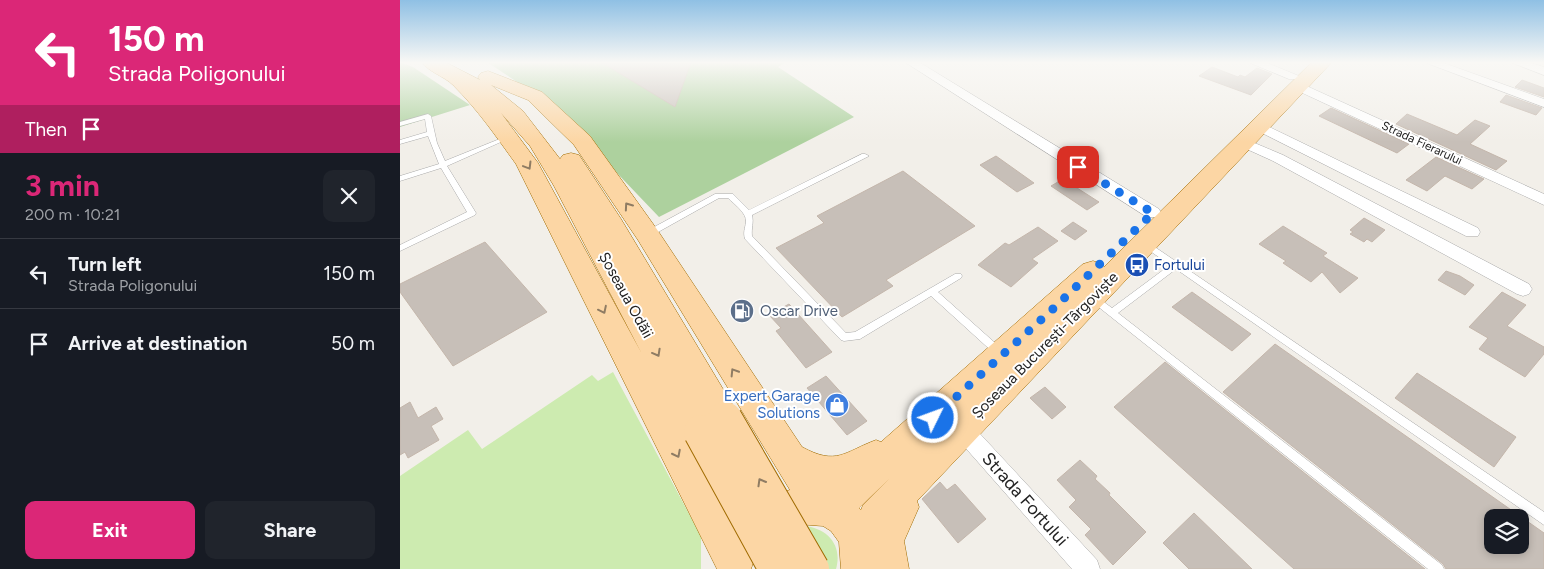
<!DOCTYPE html>
<meta charset="utf-8">
<style>
:root{--surface:#171b24;--page:#20242c;--text:#f1f3f6;--muted:#9ea1a6;--line:#363941;--accent:#db2777}
body{margin:0;font-family:Figtree,sans-serif;background:var(--page);color:var(--text);height:100vh;display:flex;flex-direction:column;font-size:19px;white-space:nowrap}
*{box-sizing:border-box;margin:0}
p{font-size:16px;color:var(--muted)}
.icon{flex:none;width:28px;height:28px;fill:none;stroke:currentColor;stroke-width:2;stroke-linecap:round;stroke-linejoin:round}
.map{position:relative;flex:1;overflow:hidden}
.panel{display:flex;flex-direction:column;background:var(--surface);width:400px}
.panel>*{flex:none}
.guide{background:#db2777;color:#fff;overflow:hidden}
.controls{position:absolute;left:1084px;top:509px;display:grid;gap:10px}
.controls a{display:grid;place-items:center;width:45px;height:45px;border-radius:10px;background:var(--surface);box-shadow:0 2px 8px #0003;font-size:25px}
.pin{position:absolute;display:grid;place-items:center;width:42px;height:42px;color:#fff;margin:-21px;border-radius:10px;box-shadow:0 2px 8px #0006}
.me{position:absolute;width:55px;margin:-28px;rotate:48deg;stroke-linejoin:round;filter:drop-shadow(0 0 4px #0008)}
.turn{display:flex;align-items:center;gap:18px;height:105px;padding:0 25px;font-size:22px}
.turn .icon{width:65px;height:65px;stroke-width:2.5}
.turn b{display:block;font-size:35px;line-height:42px}
.then{display:flex;align-items:center;height:48px;padding:0 25px;background:#0003;gap:10px;font-size:19px}
.round{display:grid;place-items:center;flex:none;width:52px;height:52px;border-radius:10px;background:var(--page)}
.overview{display:flex;align-items:center;justify-content:space-between;height:85px;padding:0 25px}
h1{font-size:30px;font-weight:700;line-height:38px;color:var(--accent)}
.primary-button{display:flex;gap:10px;margin-top:auto;padding:10px 25px}
.primary-button a{flex:1;height:58px;border-radius:10px;background:var(--accent);color:#fff;font-size:20px;font-weight:700;line-height:58px;text-align:center}
.primary-button a+a{background:var(--page);color:var(--text)}
ul{padding:0;list-style:none}
li{display:flex;align-items:center;gap:15px;height:70px;padding:0 25px;border-top:1px solid var(--line)}
li div{flex:1}
li b{display:block;font-size:19px}
li em{font-style:normal}
main{display:flex;flex:1;min-height:0}
.map>svg:first-child{display:block}
</style>
<main>
<section class="panel">
<div class="guide">
<div class="turn"><svg class="icon" aria-label="left" viewBox="0 0 24 24"><path d="M17 20v-9H6M10 6l-5 5 5 5"/></svg><div><b>150 m</b>Strada Poligonului</div></div>
<div class="then">Then<svg class="icon" aria-label="arrive" viewBox="0 0 24 24"><path d="M6 21V4h12l-3 4 3 4H6"/></svg></div>
</div>
<div class="overview"><div><h1>3 min</h1><p>200 m · 10:21</p></div><a class="round"><svg class="icon" aria-label="close" viewBox="0 0 24 24"><path d="M6 6l12 12M18 6L6 18"/></svg></a></div>
<ul>
<li><svg class="icon" aria-label="left" viewBox="0 0 24 24"><path d="M17 20v-9H6M10 6l-5 5 5 5"/></svg><div><b>Turn left</b><p>Strada Poligonului</p></div><em>150 m</em></li>
<li><svg class="icon" aria-label="arrive" viewBox="0 0 24 24"><path d="M6 21V4h12l-3 4 3 4H6"/></svg><div><b>Arrive at destination</b></div><em>50 m</em></li>
</ul>
<div class="primary-button"><a>Exit</a><a>Share</a></div>
</section>
<div class="map">
<svg width="1144" height="569" viewBox="0 0 1144 569">
<rect width="100%" height="100%" fill="#f2efe9"/>
<!-- grass -->
<path fill="#cdebb0" d="M213,372L301,536V569H0V476L68,430L82,449L192,375L198,381Z
M404,526C427,528 443,545 436,569H361Z"/>
<!-- forest -->
<path fill="#add19e" d="M0,62L13,67L70,105L0,127Z
M87,62H386L378,67L454,117L259,217L194,149L135,94Z"/>
<!-- building -->
<path fill="#c7bfb8" stroke="#c4b6ab" fill-rule="evenodd" d="M201,62H291L275,107Z
M812,67L838,77L840,75L845,77L857,68L872,74L851,95L799,76Z
M1122,80L1144,88V97L1115,87Z
M1106,95L1142,108L1136,115L1100,102Z
M931,108L1009,144L997,153L919,116Z
M1007,114L1057,135L1075,120L1090,126L1070,144L1107,161L1096,170L996,124Z
M596,156L634,183L617,192L580,165Z
M1036,157L1084,179L1072,189L1045,176L1027,191L1006,180Z
M503,171L575,226L486,280L493,286L442,317L376,248L424,223L417,216Z
M663,179L699,202L687,210L651,186Z
M964,218L985,230L972,242L967,239L964,242L950,234L953,232L950,230Z
M673,222L687,231L675,240L661,231Z
M883,226L927,253L923,256L958,278L940,293L922,272L911,282L883,263L886,261L859,244Z
M638,227L658,241L632,259L638,263L611,287L578,265L605,243L609,245Z
M85,242L147,312L53,366L0,292V284Z
M1046,271L1060,276L1074,285L1065,295L1038,280Z
M792,292L851,334L832,351L772,307Z
M1102,292L1126,305L1107,326L1144,347V354L1125,377L1079,349L1088,338L1069,327Z
M389,304L432,352L406,368L376,331L381,328L369,315Z
M875,344L1144,533V569H1046L1043,564L823,392ZM1092,518H1120V545H1092Z
M765,362L814,401L1025,569H894L714,407Z
M1017,373L1116,437L1094,467L995,398Z
M426,376L467,421L447,435L407,388Z
M645,387L666,407L652,419L630,398Z
M10,402L18,418L36,407L43,419L31,426L39,440L8,458L5,452L0,455V408Z
M680,460L697,476L695,479L710,493L709,495L746,532L713,565L685,535L691,529L669,507L676,500L657,480Z
M540,482L547,490L555,484L586,519L558,543L522,499Z
M794,513L852,569H789L763,543Z"/>
<g fill="none" stroke-linecap="round" stroke-linejoin="round">
<!-- lane casing -->
<g stroke="#a9a9a9" stroke-width="1">
<path id="lane" d="M28,114L31,116L37,143L45,161L107,136L109,135L112,137L47,166L76,213L75,215L0,251V245L67,212L41,168L0,181V176L39,164L28,136L0,144V140L27,132L25,119L0,126V122Z
M462,154H465L469,156L352,215C354,223 351,228 352,236L446,333L455,332L555,274H561L562,276L561,278L538,292L603,350L605,353L603,356L600,357L597,356L531,296L460,339L444,341L441,340L345,239C343,232 345,229 346,222C347,213 334,204 328,198H319L251,236H245L244,234L245,232L315,194H333L349,210Z
M746,241L1144,512V525L776,269L718,313L1042,565L1044,569H1028L691,301L690,299L691,297H697L712,308L770,265L743,246L742,244L743,242Z"/>
</g>
<!-- street casing -->
<g stroke="#a9a9a9" stroke-width="1">
<path id="street" d="M505,62H519L759,209L761,213L759,217H747Z
M848,62H865L899,76L897,79H889Z
M1024,62H1041L1144,99V107Z
M1110,62H1128L1144,67V75Z
M900,83L1144,194V205L896,90L894,87L896,84Z
M861,123L1078,228L1080,232L1078,236H1066L856,130L854,127Z
M845,139L883,155L1129,284L1132,289L1129,294L1123,296L1117,294L873,161L840,146L838,143L840,140Z
M562,420L569,422L697,560L700,569H672L555,436L551,429L555,422Z"/>
</g>
<!-- primary casing -->
<g stroke="#a06b00" stroke-width="1">
<path id="primary" d="M22,62H45L80,80L78,77L81,73L88,71L142,92L190,136L256,228L402,447C437,466 444,452 476,440L481,442L683,264L693,261L703,264L704,267L912,62H932L517,501L519,507L504,541L509,569H441L439,542L431,531L423,526L396,524L362,540L349,535L344,522C352,501 369,496 390,490L238,240L174,145L128,100L91,85L123,111L160,159L163,155L171,153L179,155L221,219L341,419L337,429L325,434L317,431L313,443L301,447L290,443L353,563L351,569H317L116,164C95,135 78,110 53,85C44,76 28,72 22,62ZM101,113L130,146L154,186L242,354L138,163ZM489,479L463,505L461,510L459,508Z"/>
</g>
<!-- lane -->
<use href="#lane" fill="#fff" fill-rule="evenodd"/>
<!-- street -->
<use href="#street" fill="#fff" fill-rule="evenodd"/>
<!-- primary -->
<use href="#primary" fill="#fcd6a4" fill-rule="evenodd"/>
<!-- primary-bridge casing -->
<g stroke="#a06b00" stroke-width="36" stroke-linecap="butt">
<path id="primary-bridge" d="M325,419L412,569
M301,432L376,569"/>
</g>
<!-- primary-bridge -->
<use href="#primary-bridge" stroke="#fcd6a4" stroke-width="34"/>
</g>
<!-- one-way arrows -->
<defs><path id="oneway-chevron" d="M-2-3.5L2.5 0L-2 3.5" fill="none" stroke-width="1.6" stroke-linecap="round" stroke-linejoin="round" transform="scale(1.25)"/></defs>
<g stroke="#8f7c63">
<use href="#oneway-chevron" transform="translate(128 166) rotate(59)"/>
<use href="#oneway-chevron" transform="translate(228 206) rotate(-125)"/>
<use href="#oneway-chevron" transform="translate(203 310) rotate(64)"/>
<use href="#oneway-chevron" transform="translate(257 353) rotate(61)"/>
<use href="#oneway-chevron" transform="translate(334 372) rotate(-122)"/>
<use href="#oneway-chevron" transform="translate(277 454) rotate(63)"/>
<use href="#oneway-chevron" transform="translate(361 482) rotate(-120)"/>
</g>
<!-- sky -->
<linearGradient id="sky" x2="0" y2="1"><stop stop-color="#8fc0e4"/><stop offset="0.44" stop-color="#f9f8f5"/><stop offset="1" stop-color="#f9f8f5" stop-opacity="0"/></linearGradient>
<rect width="1144" height="142" fill="url(#sky)"/>
<g fill="none" stroke-linecap="round" stroke-linejoin="round">
<!-- route -->
<path stroke="#1a73e8" stroke-width="9" stroke-dasharray="0 16.2" d="M533,418L654,308L753,213L678,167"/>
</g>
<!-- icons -->
<defs>
<g id="bus-disc" transform="scale(1.25)"><circle r="9.5" fill="#1a4fb4" stroke="#fff"/><path d="M-5-6H5V4H4V6H2V4H-2V6H-4V4H-5ZM-3.5-4V0h7V-4ZM-3.5 1.2v1.5H-2V1.2ZM2 1.2v1.5H3.5V1.2Z" fill="#fff"/></g>
<g id="fuel-disc" transform="scale(1.25)"><circle r="9.5" fill="#5c6f8a" stroke="#fff"/><path d="M-5.5-6h7V0h2V4h1.3V-2.5L3-4.5l.8-.8L6-3V5H2.5V1h-1V6h-7ZM-4.2-4.7v3.2H.2V-4.7Z" fill="#fff"/></g>
<g id="shop-disc" transform="scale(1.25)"><circle r="9.5" fill="#3f7fe0" stroke="#fff"/><path d="M-5-2.5h2.3a2.7 3.5 0 0 1 5.4 0H5L5.5 6h-11ZM-1.5-2.5h3a1.5 2.3 0 0 0-3 0Z" fill="#fff"/></g>
</defs>
<g fill-rule="evenodd">
<use href="#bus-disc" x="737" y="265"/>
<use href="#fuel-disc" x="342" y="311"/>
<use href="#shop-disc" x="437" y="405"/>
</g>
<g text-anchor="middle" stroke-width="4" stroke-linejoin="round" paint-order="stroke">
<!-- far-street labels -->
<g font-size="12" fill="#222" stroke="#fff">
<text transform="translate(1022 143) rotate(25)" y="4">Strada Fierarului</text>
</g>
<!-- transit labels -->
<g font-size="15" fill="#164399" stroke="#fff" text-anchor="start">
<text x="754" y="270">Fortului</text>
</g>
<!-- street labels -->
<g font-size="15" fill="#222" stroke="#fff">
<text transform="translate(226 295) rotate(61)" y="5">Șoseaua Odăii</text>
<text transform="translate(645 345) rotate(-45)" y="5">Șoseaua București-Târgoviște</text>
</g>
<!-- service labels -->
<g font-size="15" fill="#4e5e75" stroke="#fff" text-anchor="start">
<text x="360" y="316">Oscar Drive</text>
</g>
<!-- shop labels -->
<g font-size="15" fill="#366cbe" stroke="#fff" text-anchor="end">
<text x="420" y="401">Expert Garage<tspan x="420" dy="17">Solutions</tspan></text>
</g>
<!-- near-street labels -->
<g font-size="18" fill="#222" stroke="#fff">
<text transform="translate(625 499) rotate(48)" y="6">Strada Fortului</text>
</g>
</g>
</svg>
<div class="controls">
<a><svg class="icon" aria-label="layers" viewBox="0 0 24 24"><path d="M12 4l9 5-9 5-9-5zM3 14l9 5 9-5"/></svg></a>
</div>
<div class="pin" style="left:678px;top:167px;background:#d93025"><svg class="icon" aria-label="arrive" viewBox="0 0 24 24"><path d="M6 21V4h12l-3 4 3 4H6"/></svg></div>
<svg class="me" style="left:533px;top:418px" viewBox="-20 -20 40 40"><circle r="17" fill="#1a73e8" stroke="#fff" stroke-width="3"/><path d="M0-11L8 9 0 5-8 9z" fill="#fff"/></svg>
</div>
</main>
